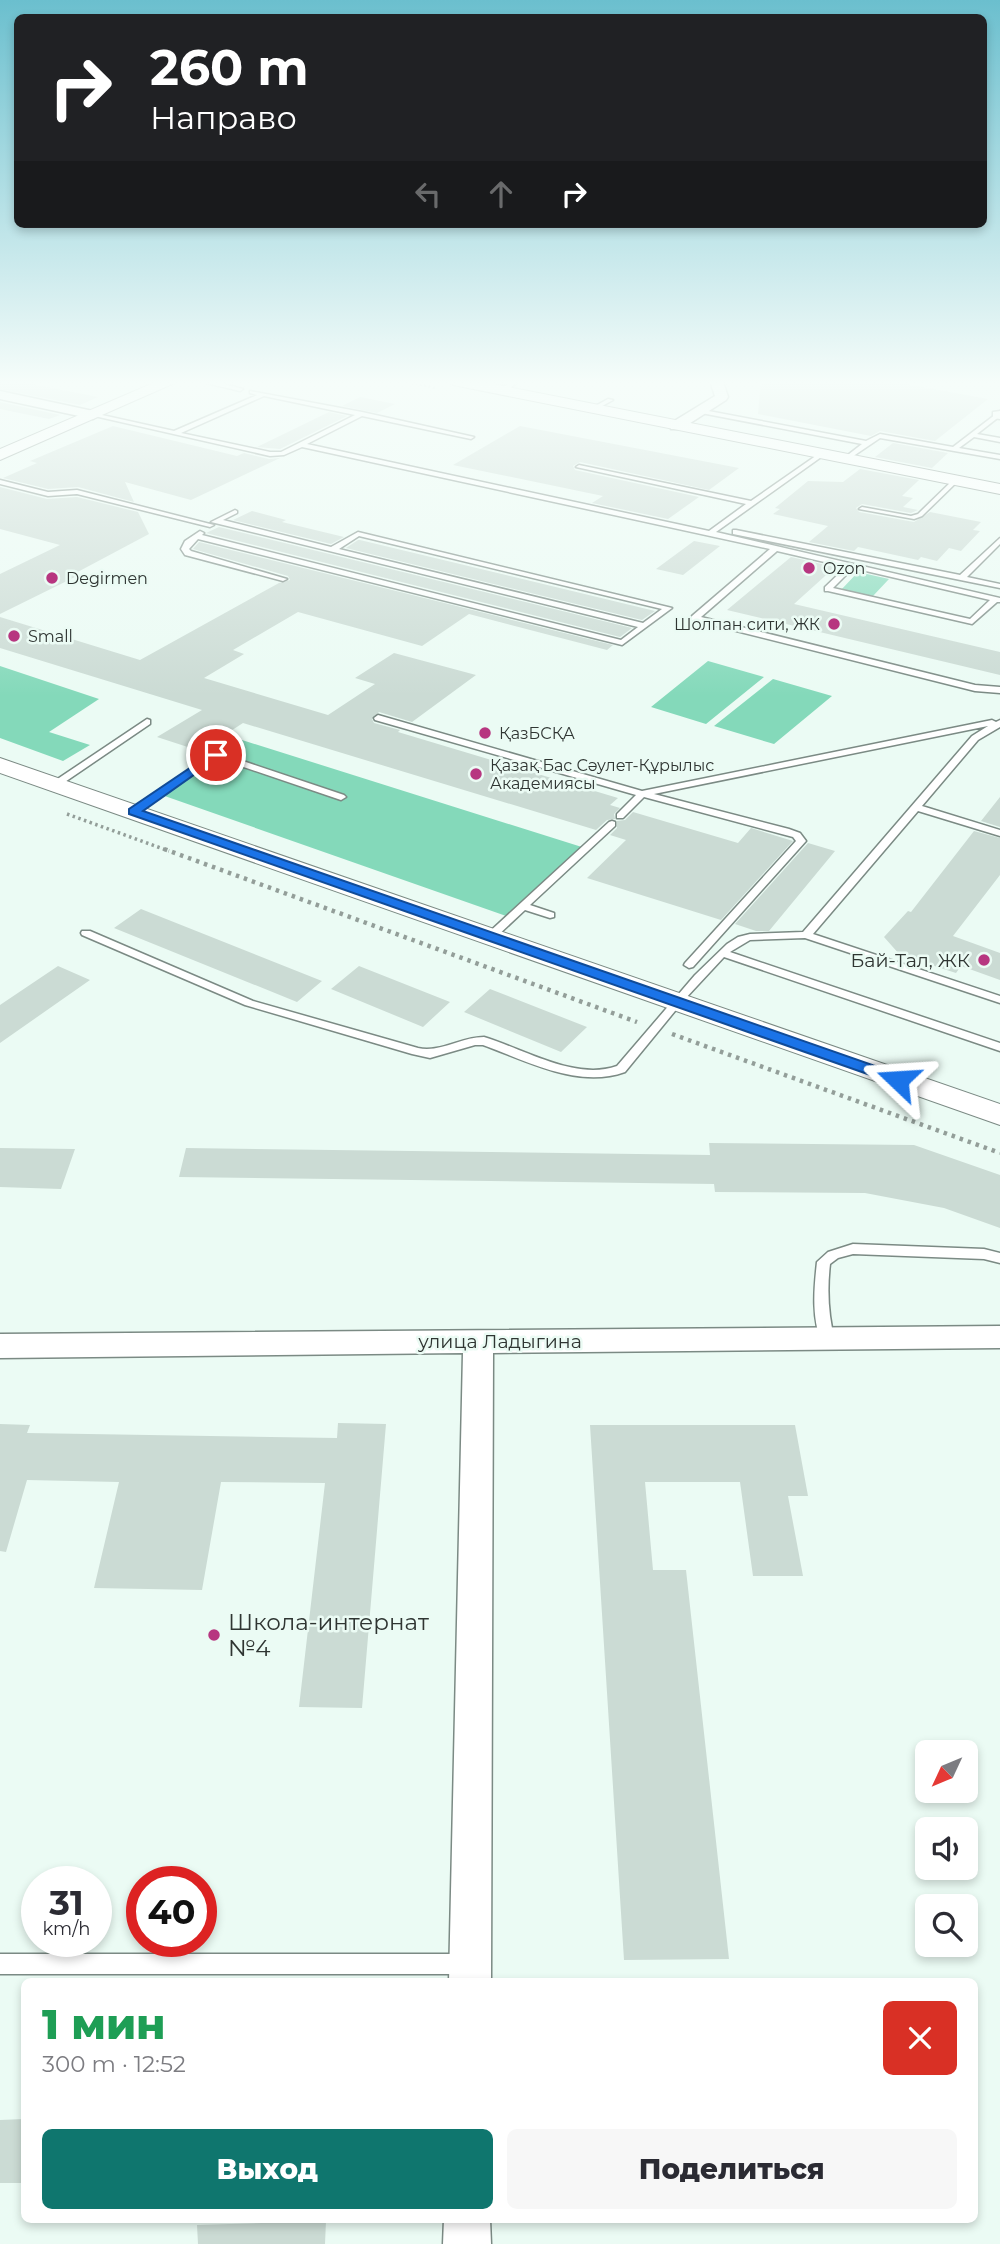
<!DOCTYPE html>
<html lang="ru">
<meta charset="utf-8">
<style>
:root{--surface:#fff;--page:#f7f7f7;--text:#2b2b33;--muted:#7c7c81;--accent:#0f766e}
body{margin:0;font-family:Montserrat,sans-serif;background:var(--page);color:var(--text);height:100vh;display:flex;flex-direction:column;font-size:26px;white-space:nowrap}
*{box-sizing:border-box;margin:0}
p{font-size:23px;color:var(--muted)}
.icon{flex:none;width:38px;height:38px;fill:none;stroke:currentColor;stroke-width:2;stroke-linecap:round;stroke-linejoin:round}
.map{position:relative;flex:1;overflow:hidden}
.sheet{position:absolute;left:21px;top:1978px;width:957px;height:245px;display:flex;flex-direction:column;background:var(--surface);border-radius:10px;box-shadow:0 4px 10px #0003}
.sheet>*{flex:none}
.top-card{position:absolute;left:14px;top:14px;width:973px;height:214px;border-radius:10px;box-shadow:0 4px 10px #0003;background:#202124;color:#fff;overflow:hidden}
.needle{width:46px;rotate:226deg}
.fabs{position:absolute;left:915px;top:1740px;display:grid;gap:14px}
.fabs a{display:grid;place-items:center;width:63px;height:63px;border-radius:10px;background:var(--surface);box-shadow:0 4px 10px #0003;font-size:35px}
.speed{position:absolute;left:21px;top:1866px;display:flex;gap:14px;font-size:35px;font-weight:700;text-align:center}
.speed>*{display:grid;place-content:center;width:91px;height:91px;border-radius:50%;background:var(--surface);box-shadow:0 4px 10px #0003;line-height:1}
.speed small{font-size:18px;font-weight:400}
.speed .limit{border:10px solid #d22;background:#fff;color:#111}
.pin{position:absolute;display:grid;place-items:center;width:60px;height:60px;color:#fff;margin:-30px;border:4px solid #fff;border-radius:50%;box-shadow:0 2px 7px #0007}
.me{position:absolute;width:77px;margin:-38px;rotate:290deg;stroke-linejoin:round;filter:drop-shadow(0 0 5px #0008)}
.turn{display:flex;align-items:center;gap:24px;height:147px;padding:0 21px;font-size:32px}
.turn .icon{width:91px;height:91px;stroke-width:2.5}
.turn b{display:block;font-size:49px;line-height:60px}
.lanes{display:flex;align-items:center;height:66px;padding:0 21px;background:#0003;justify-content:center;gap:35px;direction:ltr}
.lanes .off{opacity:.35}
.round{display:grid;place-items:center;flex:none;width:74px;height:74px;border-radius:10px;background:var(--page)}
.overview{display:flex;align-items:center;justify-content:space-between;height:119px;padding:0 21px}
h1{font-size:42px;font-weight:800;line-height:52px;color:#1e9e55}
.button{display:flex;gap:14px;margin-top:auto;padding:14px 21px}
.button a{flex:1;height:80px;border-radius:10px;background:var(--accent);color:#fff;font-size:28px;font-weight:800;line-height:80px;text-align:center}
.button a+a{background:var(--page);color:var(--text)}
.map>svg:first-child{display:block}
</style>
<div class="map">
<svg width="1000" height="2244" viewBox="0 0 1000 2244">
<rect width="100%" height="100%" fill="#ebfbf4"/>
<!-- green -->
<path fill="#84d9ba" d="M858,572L889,579L873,596L841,590Z
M708,661L764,677L706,724L651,707Z
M0,666L99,699L49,732L90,745L63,761L0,738Z
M773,679L832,696L774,744L714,726Z
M242,740L585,848L509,917L159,794Z"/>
<!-- building -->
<path fill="#cbdbd4" d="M0,381H17L98,397L80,405L0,389Z
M761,381H890L988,399L935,441L880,431L871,436L758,414Z
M360,397L395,404L377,413L342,406Z
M0,402L60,415L49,419L0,409Z
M329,412L347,416L280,449L257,447Z
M113,426L237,456L244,453L269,459L280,458L191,500L125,482L134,502L78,487L48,489L3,478L37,463L30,461Z
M520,426L739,468L709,490L580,462L573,466L575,470L699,497L668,519L592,503L603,496L453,465Z
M893,443L948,453L932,468L875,457Z
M860,469L919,480L902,496L913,498L903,507L918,510L911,513L862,504L856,508L859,512L914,522L930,512L981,522L973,530L980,531L961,551L949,548L937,561L921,557L918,560L858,547L854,551L809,542L828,526L773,514L780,509L775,508L808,481L843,482Z
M0,487L47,499L77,497L138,512L149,534L72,575L77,576L0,614V574L60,545L0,529Z
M252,511L286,520L282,522L344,537L331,544L233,520Z
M219,527L632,628L620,637L206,533Z
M358,540H360L655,611L642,620L346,548Z
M694,541L720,546L683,575L656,569Z
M199,542L613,645L607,650L469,614L422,646L298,612L233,650L244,654L204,678L328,715L375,684L355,678L394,653L476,675L412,722L379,712L372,719L374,723L400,730L398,732L618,798L610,805L620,808L614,814L615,819L607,820L596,830L243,723L200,751L157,737L202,710L0,648V617L140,660L279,583L290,580L288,576L193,549Z
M791,557L835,567L794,604L1000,652V675L727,610Z
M1000,797V827L981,821Z
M633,812L738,843L751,828L793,841L721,920L587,878L626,840L610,835L617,828V821L625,820Z
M974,831L1000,838V875L953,936L1000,953V980L961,966L956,973L900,955L884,937L908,911L911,912Z
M808,843L835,851L769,931H756L735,924Z
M141,909L322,981L297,1002L114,928Z
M58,966L90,980L0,1043V1005Z
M359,966L450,1002L423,1027L331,989Z
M490,989L587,1027L561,1052L464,1012Z
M709,1143L914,1145L1000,1175V1228L944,1208L865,1193L715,1192L714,1184L179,1177L186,1148L710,1155Z
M0,1148L75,1149L61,1189L0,1187Z
M338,1423L386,1424L362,1708L299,1707L325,1483L221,1482L202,1590L94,1588L119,1482L27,1480L6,1552L0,1551V1424L30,1425L27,1433L337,1438Z
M590,1425H795L808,1496H788L803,1576H753L740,1482H645L653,1570H686L729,1959L624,1960Z
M24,2119V2183H0V2120Z
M326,2221L325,2244H198L197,2225Z"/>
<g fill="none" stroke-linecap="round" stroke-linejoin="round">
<!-- service casing -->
<g stroke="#7b8a84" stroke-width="3">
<path id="service" d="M198,381H212L243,389L240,391Z
M512,381H520L503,392H499V390Z
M250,391L362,412L474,437L471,439L362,416L307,444L709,531L746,504L576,467L579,465L751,501L820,453H824V455L716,532L1000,598V602H997L972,624L828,591H825V587L846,567L777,551L701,617L975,685L1000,687V693L975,691L692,620V616L770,549L302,447L284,455L270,456L90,415L93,413L174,431L257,395L250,393ZM264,396L355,415L281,452H270L181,433ZM853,568L990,600L970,619L833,588Z
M608,399L613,400L595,410L590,409Z
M698,409L866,441L880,434L953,447L1000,411V416L977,434L1000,438V442L974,437L959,448L1000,455V459L880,438L846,461L843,459L844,458L862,444L696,412Z
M954,479L959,480L922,516L914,519L859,509L862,507L911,516L918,514Z
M0,480L48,492L77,490L214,525L210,527L77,494L48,496L0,484Z
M235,510L237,511V513L223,520L331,547L358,532L672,608L622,645L198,539L189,549L191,551L287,579L283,581L185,555L181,549L185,541L200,531L204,533L202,535L621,640L638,627L211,522ZM359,536L662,609L643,623L339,549Z
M736,530L960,575L1000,538V544L967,577L1000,584V588L733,534V530Z
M378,715L642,791L992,720L996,722L1000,720V727L978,740L922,806L1000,830V836L918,811L813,934L1000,996V1003L805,938L750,940L730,952L1000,1043V1051L724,957L684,1000L625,1072C578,1089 527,1061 483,1045H475L430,1058L412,1054L245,1005L82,935L81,933L82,931H90L253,1001L418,1048C440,1053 461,1037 484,1037C524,1049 575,1081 617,1066L695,975L727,944L738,937L750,934L803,932L972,736L988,726L654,794L789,829L800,833L806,841L693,967L689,968L684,965L685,963L796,841L793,837L644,797L623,818H617V814L636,795L375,720L374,718Z
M147,719L150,720V724L59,786H53V782Z
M216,752L344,795L346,797L341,800L338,799L217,758L137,813H131V809Z
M612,821L615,822V826L530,905L554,913V917L550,918L525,910L495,938H487L486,936L487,934L609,822Z
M853,1244L984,1249L1000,1253V1263L984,1259L853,1254L838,1258L830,1264C827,1290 828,1315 835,1341L833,1345L828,1346L823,1345C811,1320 814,1289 817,1262L828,1252Z
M0,1954H466L473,1957L476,1964L473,1971L466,1974H0Z"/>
</g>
<!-- minor casing -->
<g stroke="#7b8a84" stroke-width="3">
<path id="minor" d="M713,381H727L724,385L728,397L726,400L681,429H671V423L715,396L711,384Z
M0,391L93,411L100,415L93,419L0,399Z
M1000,411V419L993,418V412Z
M1000,1326V1348L493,1353L491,1981H449L463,1353L0,1358V1334Z
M444,2219H490L491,2244H443Z"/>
</g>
<!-- tertiary casing -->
<g stroke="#7b8a84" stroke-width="2">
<path id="tertiary" d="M158,381H179L0,460V449Z
M446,381H478L1000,484V494L453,385Z
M0,758L1000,1104V1125L0,773Z"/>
</g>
<!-- path-far2 -->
<path stroke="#939e99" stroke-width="2.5" stroke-dasharray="2 2.5" stroke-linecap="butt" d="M402,381L436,388"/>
<!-- path-far1 -->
<path stroke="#939e99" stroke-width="3.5" stroke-dasharray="2.5 3.5" stroke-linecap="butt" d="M67,814L169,851"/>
<!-- path -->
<path stroke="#939e99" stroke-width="4.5" stroke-dasharray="3.5 5" stroke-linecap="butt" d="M164,849L637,1022
M672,1034L1000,1153"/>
<!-- service -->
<use href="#service" fill="#fff" fill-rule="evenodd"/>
<!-- minor -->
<use href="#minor" fill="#fff" fill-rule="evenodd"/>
<!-- tertiary -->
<use href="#tertiary" fill="#fff" fill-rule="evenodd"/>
</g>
<!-- sky -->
<linearGradient id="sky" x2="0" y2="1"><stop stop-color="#6bbfce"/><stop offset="0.55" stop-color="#f6fdfa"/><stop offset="1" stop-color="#f6fdfa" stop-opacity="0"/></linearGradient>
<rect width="1000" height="696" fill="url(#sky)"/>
<!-- route -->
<path fill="#1a73e8" stroke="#114b97" stroke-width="2" d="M212,753L222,755L143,811L904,1076L906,1080L898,1084L893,1083L129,814V809Z"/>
<!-- markers -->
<g fill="#b73680" stroke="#ebfbf4" stroke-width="2.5">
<circle cx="809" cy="568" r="7"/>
<circle cx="52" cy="578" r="7"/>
<circle cx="834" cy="624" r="7"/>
<circle cx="14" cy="636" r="7"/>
<circle cx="485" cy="733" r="7"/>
<circle cx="476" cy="774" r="7"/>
<circle cx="984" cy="960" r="7"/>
<circle cx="214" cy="1635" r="7"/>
</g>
<g text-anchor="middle" stroke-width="5" stroke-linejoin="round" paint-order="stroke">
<!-- far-poi labels -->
<g font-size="16" fill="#2f3532" stroke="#ebfbf4" text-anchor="start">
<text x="823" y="574">Ozon</text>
<text x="66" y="584">Degirmen</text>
<text x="820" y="630" text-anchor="end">Шолпан сити, ЖК</text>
<text x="28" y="642">Small</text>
<text x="499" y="739">ҚазБСҚА</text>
<text x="490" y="771">Қазақ Бас Сәулет-Құрылыс<tspan x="490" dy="18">Академиясы</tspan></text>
</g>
<!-- poi labels -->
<g font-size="19" fill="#2f3532" stroke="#ebfbf4" text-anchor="end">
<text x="970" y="967">Бай-Тал, ЖК</text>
</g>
<!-- street labels -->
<g font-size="19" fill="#2f3532" stroke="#ebfbf4">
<text x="500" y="1348">улица Ладыгина</text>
</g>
<!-- near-poi labels -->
<g font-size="23" fill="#2f3532" stroke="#ebfbf4" text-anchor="start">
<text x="228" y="1630">Школа-интернат<tspan x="228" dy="26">№4</tspan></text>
</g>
</g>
</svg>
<div class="fabs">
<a><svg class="needle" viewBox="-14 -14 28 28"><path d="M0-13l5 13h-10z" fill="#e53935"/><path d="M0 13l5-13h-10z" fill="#7c7c81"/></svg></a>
<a><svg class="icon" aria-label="sound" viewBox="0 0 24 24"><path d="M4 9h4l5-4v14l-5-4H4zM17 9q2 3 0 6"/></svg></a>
<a><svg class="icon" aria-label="search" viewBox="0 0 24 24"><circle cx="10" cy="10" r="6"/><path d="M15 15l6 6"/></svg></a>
</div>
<div class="speed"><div>31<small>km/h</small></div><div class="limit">40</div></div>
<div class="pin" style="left:216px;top:755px;background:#d93025"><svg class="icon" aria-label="arrive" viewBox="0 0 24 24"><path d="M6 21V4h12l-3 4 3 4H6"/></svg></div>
<svg class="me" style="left:898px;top:1080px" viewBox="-20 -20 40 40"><path d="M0-17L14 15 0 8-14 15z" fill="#1a73e8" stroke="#fff" stroke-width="4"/></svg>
<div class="top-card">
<div class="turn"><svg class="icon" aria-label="right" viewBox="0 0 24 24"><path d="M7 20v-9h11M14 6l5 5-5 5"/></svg><div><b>260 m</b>Направо</div></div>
<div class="lanes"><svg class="icon off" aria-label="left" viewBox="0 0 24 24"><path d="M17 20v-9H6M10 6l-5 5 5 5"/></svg><svg class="icon off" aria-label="ahead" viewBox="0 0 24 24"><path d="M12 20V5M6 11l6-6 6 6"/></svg><svg class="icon" aria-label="right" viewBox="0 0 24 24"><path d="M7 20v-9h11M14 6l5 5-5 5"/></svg></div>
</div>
<section class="sheet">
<div class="overview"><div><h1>1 мин</h1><p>300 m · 12:52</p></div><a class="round" style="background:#d93025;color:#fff"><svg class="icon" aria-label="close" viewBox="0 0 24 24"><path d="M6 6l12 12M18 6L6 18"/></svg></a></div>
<div class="button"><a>Выход</a><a>Поделиться</a></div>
</section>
</div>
